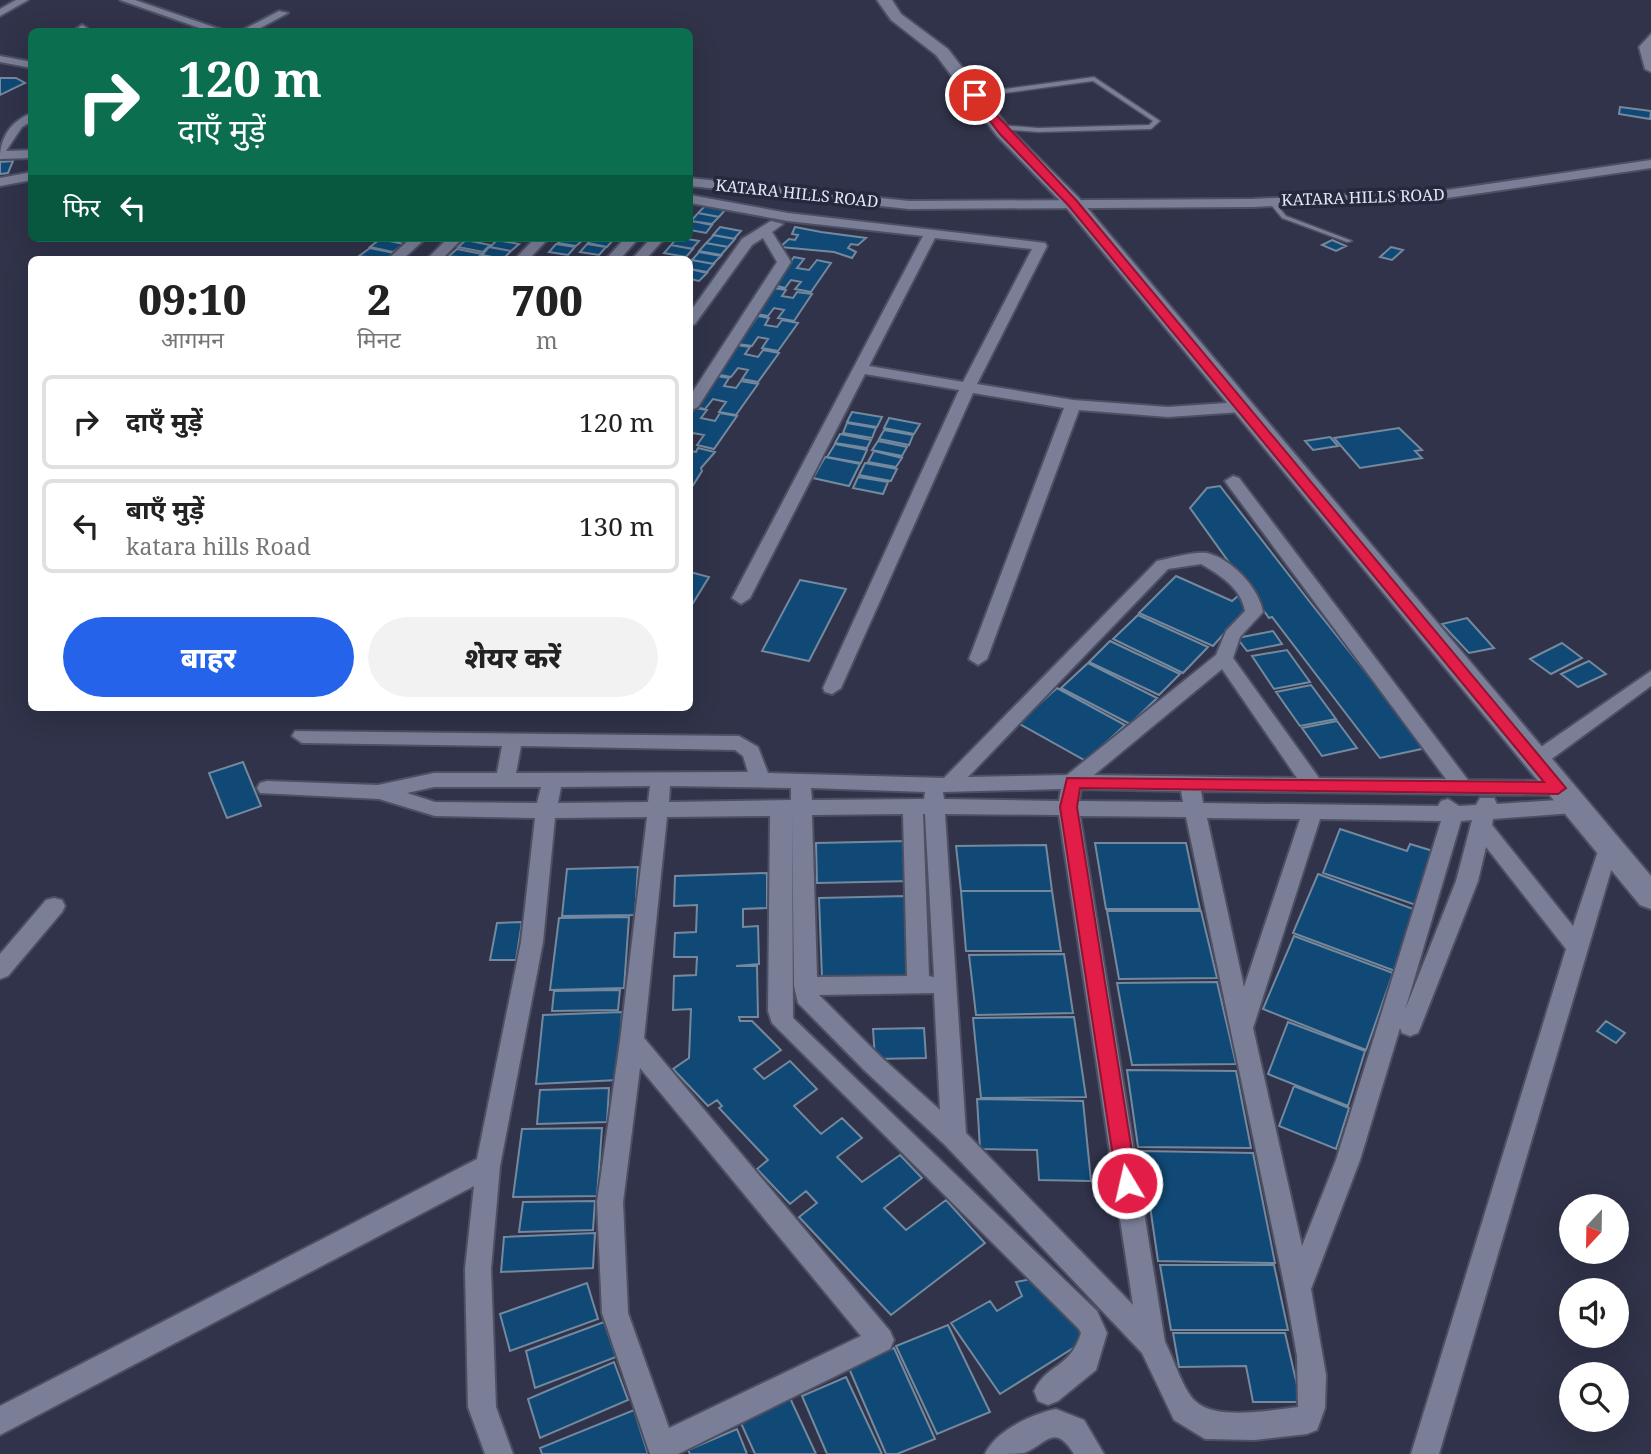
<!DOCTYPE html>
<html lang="hi">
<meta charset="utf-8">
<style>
:root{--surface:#fff;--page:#f2f2f2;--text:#222;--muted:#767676;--line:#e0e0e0;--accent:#2563eb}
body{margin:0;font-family:"Noto Serif","Noto Sans Devanagari",serif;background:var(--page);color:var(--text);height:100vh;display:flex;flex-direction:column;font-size:26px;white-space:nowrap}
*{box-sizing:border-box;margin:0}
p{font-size:23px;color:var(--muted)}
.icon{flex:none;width:38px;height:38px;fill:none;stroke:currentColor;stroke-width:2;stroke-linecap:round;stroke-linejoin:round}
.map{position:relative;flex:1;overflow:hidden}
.sheet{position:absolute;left:28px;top:256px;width:665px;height:455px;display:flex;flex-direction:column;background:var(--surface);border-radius:10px;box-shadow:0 7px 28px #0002}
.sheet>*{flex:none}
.banner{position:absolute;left:28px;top:28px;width:665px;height:214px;border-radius:10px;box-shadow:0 7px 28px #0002;background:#0b6e4f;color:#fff;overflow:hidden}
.needle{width:46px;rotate:202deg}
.controls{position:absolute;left:1559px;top:1194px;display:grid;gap:14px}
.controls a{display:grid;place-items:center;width:70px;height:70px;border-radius:50%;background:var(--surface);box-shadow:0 7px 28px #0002;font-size:35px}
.pin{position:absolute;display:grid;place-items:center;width:60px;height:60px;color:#fff;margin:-30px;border:4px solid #fff;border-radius:50%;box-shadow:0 2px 7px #0007}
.me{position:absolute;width:77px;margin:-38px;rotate:351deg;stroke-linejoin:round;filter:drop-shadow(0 0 5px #0008)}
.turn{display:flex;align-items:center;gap:24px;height:147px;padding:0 35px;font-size:32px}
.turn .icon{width:91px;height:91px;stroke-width:2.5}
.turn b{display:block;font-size:49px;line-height:60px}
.then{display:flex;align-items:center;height:66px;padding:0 35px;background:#0003;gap:14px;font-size:26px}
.eta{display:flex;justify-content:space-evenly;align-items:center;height:119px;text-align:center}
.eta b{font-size:42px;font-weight:800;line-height:49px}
.button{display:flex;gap:14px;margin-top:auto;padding:14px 35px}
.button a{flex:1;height:80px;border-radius:42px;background:var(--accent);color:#fff;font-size:28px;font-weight:800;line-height:80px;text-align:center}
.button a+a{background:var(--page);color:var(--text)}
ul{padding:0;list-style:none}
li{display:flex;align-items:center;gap:21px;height:94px;margin:0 14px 10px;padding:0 21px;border:4px solid var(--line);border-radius:10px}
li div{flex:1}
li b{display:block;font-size:26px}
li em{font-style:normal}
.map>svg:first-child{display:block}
</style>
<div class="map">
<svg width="1651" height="1454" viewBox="0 0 1651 1454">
<rect width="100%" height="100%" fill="#303349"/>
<!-- building -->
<path fill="#104976" stroke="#74899e" stroke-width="2" d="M0,78H16L25,83L0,95Z
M1620,107L1651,111L1650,119L1619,114Z
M13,161L8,173L0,174V162Z
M705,206L726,209L719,217L698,213Z
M698,213L719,217L712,224L691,221Z
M692,221L712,225L706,233L690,230Z
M720,227L741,231L734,239L713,235Z
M795,227L821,232L866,238L858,245L851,244L848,248L856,252L852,258L834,252L780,247L789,239L795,240L798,235L792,234Z
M714,235L735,239L728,247L706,243Z
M563,238H579L584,239L576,246L558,243Z
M593,238H606L614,239L607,247L588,243Z
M677,238H682L699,241L692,249L671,245Z
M380,239L404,244L393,252L370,247Z
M466,240L490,245L483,252L458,247Z
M497,240L519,244L511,251L490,247Z
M1332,240L1346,246L1336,251L1322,245Z
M706,243L728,247L721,255L699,251Z
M556,244L575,247L568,255L549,252Z
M587,244L606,247L599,255L580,252Z
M671,245L693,249L686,257L664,253Z
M489,247L511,251L503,259L482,255Z
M1391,247L1403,250L1392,260L1380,257Z
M370,248L394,253L386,259L359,256Z
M457,249L482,254L476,259L449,256Z
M699,252L721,256L713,264L692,260Z
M794,257L804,259L797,268L809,270L817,260L831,263L811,292L795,289L801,282L791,280L785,288L773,285Z
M692,260L714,264L707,272L690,269Z
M690,269L707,273L699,281L690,279Z
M774,288L786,290L782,296L793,298L797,292L812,294L794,321L778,318L784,310L774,308L768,316L755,314Z
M758,316L769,318L765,325L777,327L782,320L798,323L778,351L762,348L768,339L758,337L752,346L738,344Z
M737,345L750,347L745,354L758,357L763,350L779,353L758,382L742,379L748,370L738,368L731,377L715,374Z
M717,376L729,378L724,386L736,388L741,381L758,384L736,415L719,412L726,402L713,399L705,409L694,407Z
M695,408L707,410L701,418L715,421L720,413L737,416L714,449L697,445L704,435L693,433L690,438V415Z
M852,412L882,417L877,427L847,422Z
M889,418L920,424L914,434L884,428Z
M847,423L876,428L872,438L843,433Z
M1399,428L1422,450L1415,451L1422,458L1360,468L1334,438Z
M884,430L913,435L909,445L879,439Z
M840,434L871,440L867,448L835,443Z
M1330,437L1338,446L1313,450L1305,441Z
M878,441L907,447L902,456L872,450Z
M835,444L867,450L861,463L827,457Z
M698,448L715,452L701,468L702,471L690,490V451L696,452Z
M874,451L902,458L896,467L868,462Z
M825,457L860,464L849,486L813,478Z
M865,463L897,469L891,481L859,475Z
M858,477L888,482L883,494L853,488Z
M1220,486L1313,606L1426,748L1380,758L1272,617L1269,618L1190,508L1207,488Z
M690,572L709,577L690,608Z
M1176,576L1232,601L1238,596L1251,603L1213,646L1139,613Z
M800,580L846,589L809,661L762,651Z
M1138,615L1208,647L1183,673L1113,639Z
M1467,618L1494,648L1469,653L1442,624Z
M1273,631L1282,644L1247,651L1237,638Z
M1110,641L1180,674L1159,695L1089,662Z
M1562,643L1582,658L1551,674L1530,659Z
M1287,650L1310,682L1274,689L1252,656Z
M1589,661L1606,674L1578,687L1561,674Z
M1088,663L1157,698L1130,724L1061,688Z
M1311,685L1336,719L1300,726L1276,692Z
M1057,688L1125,725L1086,761L1018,723Z
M1337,721L1357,748L1322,756L1302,728Z
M243,762L261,806L227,818L209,773Z
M1340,829L1407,851L1410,844L1433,851L1416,905L1323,873Z
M909,841L912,881L817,883L816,843Z
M1095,843H1186L1200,909H1106Z
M1046,845L1052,891H961L956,846Z
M638,867L635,915L562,916L567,869Z
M767,873V908L743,909V927L758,926L759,964L736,966H757L758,1017H739L740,1021H752L781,1050L754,1069L764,1079L790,1061L817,1089L794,1106L821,1134L842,1118L862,1138L837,1157L862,1182L900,1155L922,1178L884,1208L906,1230L946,1200L985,1243L891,1315L799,1217L817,1203L806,1191L790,1204L757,1169L768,1160L719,1108L722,1106L717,1100L708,1106L673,1069L689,1058L691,1009L673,1010L674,976L696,975L697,957H674L675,933L696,932L697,905L674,906L675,876Z
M1318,874L1416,910L1395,971L1293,933Z
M961,891H1052L1061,951H966Z
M907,896L914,977L822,978L819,898Z
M1107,911H1201L1217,978L1119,979Z
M629,917L624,988L550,990L559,918Z
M522,922L516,960H490L497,923Z
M1294,936L1393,973L1366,1050L1263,1009Z
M1064,954L1073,1013L976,1015L969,955Z
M1217,982L1236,1064L1132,1065L1117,983Z
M620,990L618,1010L552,1011L554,991Z
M622,1012L618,1080L536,1084L543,1015Z
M1074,1017L1086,1097L981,1098L973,1018Z
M1606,1021L1625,1033L1616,1043L1597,1031Z
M1288,1022L1365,1051L1348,1106L1268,1074Z
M924,1028L926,1058L875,1059L873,1029Z
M1127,1070L1236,1071L1251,1148L1138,1147Z
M1294,1086L1349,1108L1336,1149L1279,1126Z
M609,1088L607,1122L537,1124L540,1090Z
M977,1099L1083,1101L1091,1181L1039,1180L1037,1150L980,1149Z
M602,1128L597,1196L513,1197L522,1129Z
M1142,1151L1253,1153L1275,1263L1158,1261Z
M595,1201L593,1230L519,1232L523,1202Z
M595,1233L593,1268L501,1272L504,1237Z
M1160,1265H1274L1288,1330H1171Z
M1031,1279L1041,1292L1048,1288L1086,1340L1000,1394L951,1323L990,1301L997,1311L1022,1296L1016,1282Z
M587,1283L598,1319L510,1351L500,1314Z
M604,1322L616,1357L535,1388L526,1351Z
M948,1325L990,1412L937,1434L896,1346Z
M1173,1333H1285L1301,1402H1253L1246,1366L1179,1367Z
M894,1348L935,1439L897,1454H886L848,1366Z
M614,1362L628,1400L540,1438L528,1399Z
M846,1377L882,1454H827L802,1396Z
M790,1398L816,1454H755L740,1421Z
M634,1410L648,1454H542L540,1448Z
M737,1429L747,1454H690L688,1450Z"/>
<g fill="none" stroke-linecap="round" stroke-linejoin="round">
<!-- service casing -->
<g stroke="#4d4f62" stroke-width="3">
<path id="service" d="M1094,77L1160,121L1151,129L1038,132L999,129L996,127L999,125L1038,128L1149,125L1153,121L1093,81L975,97L972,95L975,93Z
M1268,199H1272L1286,216L1352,241L1347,242L1282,218L1268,201Z"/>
</g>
<!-- minor casing -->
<g stroke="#4d4f62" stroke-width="4">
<path id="minor" d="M16,0H28L0,16V9Z
M120,0H135L228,32H211Z
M279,11L288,13L253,32H239Z
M82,25L87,28L84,32H72Z
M1651,34V72L1645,69L1639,47Z
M0,56L32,62V68L0,62Z
M32,113V121L22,127L6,151L32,150V158L0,159C0,137 11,121 32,113Z
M1651,160V168L1447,198L1253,207L909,209L690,186V178L909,201L1253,199L1447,190Z
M32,172V180L0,186V178Z
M690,195L788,213L1045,243L1047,246L977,384L1073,400L1168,407L1241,402L1249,407L1241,412L1168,417L1079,410L987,659L978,665L969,659L1064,408L973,393L841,688L832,694L825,692L823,688L959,390L865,374L750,598L741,604L732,598L923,236L788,221L690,203ZM935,238L1032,249L963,382L869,366Z
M771,221L783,224L772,232L791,262L698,407L690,411V396L777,262L763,238L752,245L695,324L690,325V312L742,239Z
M411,238H426L403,259H388Z
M448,238H463L442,259H427Z
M535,238H549L529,259H515Z
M625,238H639L620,259H606Z
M651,238H665L646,259H632Z
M1233,476L1239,478L1468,780L1558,781L1565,783L1568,788L1565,793L1558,795L1201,791L1203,803L1438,806L1441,801L1448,799L1459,806L1476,805L1480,798H1494L1497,804L1573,799L1580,801L1583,806L1580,811L1573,813L1493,819L1492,825L1573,926L1601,842H1615L1618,847L1439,1454H1411L1566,949L1486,847L1478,881L1421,1026L1418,1033L1410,1036L1402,1033L1400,1028L1360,1160L1311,1289L1326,1375L1325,1408L1317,1430L1307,1434L1255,1440L1205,1439L1174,1420L1142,1353L945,1145L865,1071L798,1003L794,986L792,815L793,1018L1097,1311L1107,1333L1096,1370L1058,1401L1048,1405L1038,1401L1034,1391C1046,1364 1070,1369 1081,1333L1079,1329L772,1023L768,1011L770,816L667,817L644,1038L890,1331L894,1340L890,1349L678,1454H650L602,1313L597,1202L620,1041L647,817L555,818L543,942L500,1166L491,1269L496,1407L513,1454H485L468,1407L465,1269L474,1186L0,1435V1406L477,1159L521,942L535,818L435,816L379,799L260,793L257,788L260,783L267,781L378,785L434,773H497L502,746L302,743L292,736L295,731L739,736L758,747L768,773L944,778L1157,561C1171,558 1193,551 1207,553C1232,559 1259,588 1263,612L1240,637L1233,658L1319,778L1446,779L1227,484L1225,481ZM1201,564C1220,575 1241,588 1245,611L1226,631L1216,655L1067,775L968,777L1168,569ZM1222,669L1297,778L1094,775ZM521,746L735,750L743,756L748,772L516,773ZM650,786L648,802L558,803L561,787ZM670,786L791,788V800L669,802ZM434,787H541L537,803L435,802L407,793ZM811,788L925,792L924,799L812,800ZM1061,789L1059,801L944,799L943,792ZM1081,789L1181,791L1183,802L1079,801ZM903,814L907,976L817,977L812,815ZM923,814H925L934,977L929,976ZM945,814L1059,815L1133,1305L966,1133ZM1080,816L1186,817L1285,1289L1297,1356L1298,1407C1271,1410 1216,1421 1195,1401C1182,1388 1174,1359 1165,1342ZM1207,818L1300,819L1244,987ZM1320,819L1441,821L1336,1160L1302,1246L1253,1028ZM1472,820L1456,881L1405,1010L1461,821ZM934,993L940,1110L881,1057L819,995ZM640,1068L861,1336L669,1428L628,1313L623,1202Z
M1651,671V686L1542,766H1528L1525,761L1528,756Z
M54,898L62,900L65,906L62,912L8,976L0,979V954L46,900Z
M1056,1409L1084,1420L1104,1454H1074C1054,1422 1047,1444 1024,1453C1014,1454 996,1454 985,1454C995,1431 1032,1414 1056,1409Z"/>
</g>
<!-- secondary casing -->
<g stroke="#4d4f62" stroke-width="4">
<path id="secondary" d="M877,0H892L901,14L948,49L1009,128L1079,198L1651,876V909L1640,905L1065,206L997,136L936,55L891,20Z"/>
</g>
<!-- service -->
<use href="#service" fill="#7a7e97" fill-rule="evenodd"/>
<!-- minor -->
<use href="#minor" fill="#7a7e97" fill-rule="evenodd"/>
<!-- secondary -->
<use href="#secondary" fill="#7a7e97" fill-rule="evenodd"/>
</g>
<!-- route -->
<path fill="#e11d48" stroke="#92132f" stroke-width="2" d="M975,92L1076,200L1566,788L1558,794L1080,788L1077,807L1137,1183L1134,1190L1127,1192L1120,1190L1117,1183L1060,807L1067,778L1544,782L1068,205L1000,134L970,95Z"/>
<g text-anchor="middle" stroke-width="7" stroke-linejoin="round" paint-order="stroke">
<!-- far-street labels -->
<g font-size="16" fill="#e4e6f5" stroke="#26293e">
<text transform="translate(797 193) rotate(6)" y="6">KATARA HILLS ROAD</text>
<text transform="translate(1363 197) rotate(-2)" y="6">KATARA HILLS ROAD</text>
</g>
</g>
</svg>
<div class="controls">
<a><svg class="needle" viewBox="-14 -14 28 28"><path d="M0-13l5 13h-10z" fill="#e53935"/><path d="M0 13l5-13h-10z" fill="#767676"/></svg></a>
<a><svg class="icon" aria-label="sound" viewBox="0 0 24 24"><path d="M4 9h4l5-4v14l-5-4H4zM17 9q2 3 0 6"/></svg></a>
<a><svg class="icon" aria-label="search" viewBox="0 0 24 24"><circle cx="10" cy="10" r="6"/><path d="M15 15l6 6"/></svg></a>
</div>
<div class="pin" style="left:975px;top:95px;background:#d93025"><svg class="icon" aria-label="arrive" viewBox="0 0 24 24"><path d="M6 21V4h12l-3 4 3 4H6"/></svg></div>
<svg class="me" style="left:1127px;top:1183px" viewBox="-20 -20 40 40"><circle r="17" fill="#e11d48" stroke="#fff" stroke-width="3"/><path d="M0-11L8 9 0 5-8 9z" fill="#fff"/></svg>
<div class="banner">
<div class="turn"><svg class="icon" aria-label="right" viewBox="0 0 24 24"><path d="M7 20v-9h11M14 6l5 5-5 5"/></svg><div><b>120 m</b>दाएँ मुड़ें</div></div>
<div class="then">फिर<svg class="icon" aria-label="left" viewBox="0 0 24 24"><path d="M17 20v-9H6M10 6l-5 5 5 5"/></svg></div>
</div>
<section class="sheet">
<div class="eta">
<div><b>09:10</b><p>आगमन</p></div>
<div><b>2</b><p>मिनट</p></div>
<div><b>700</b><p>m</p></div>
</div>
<ul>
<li><svg class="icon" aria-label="right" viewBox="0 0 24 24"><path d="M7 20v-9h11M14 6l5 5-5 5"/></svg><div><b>दाएँ मुड़ें</b></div><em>120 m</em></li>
<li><svg class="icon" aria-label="left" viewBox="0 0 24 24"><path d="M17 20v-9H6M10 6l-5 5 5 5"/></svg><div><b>बाएँ मुड़ें</b><p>katara hills Road</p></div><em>130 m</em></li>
</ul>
<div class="button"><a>बाहर</a><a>शेयर करें</a></div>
</section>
</div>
